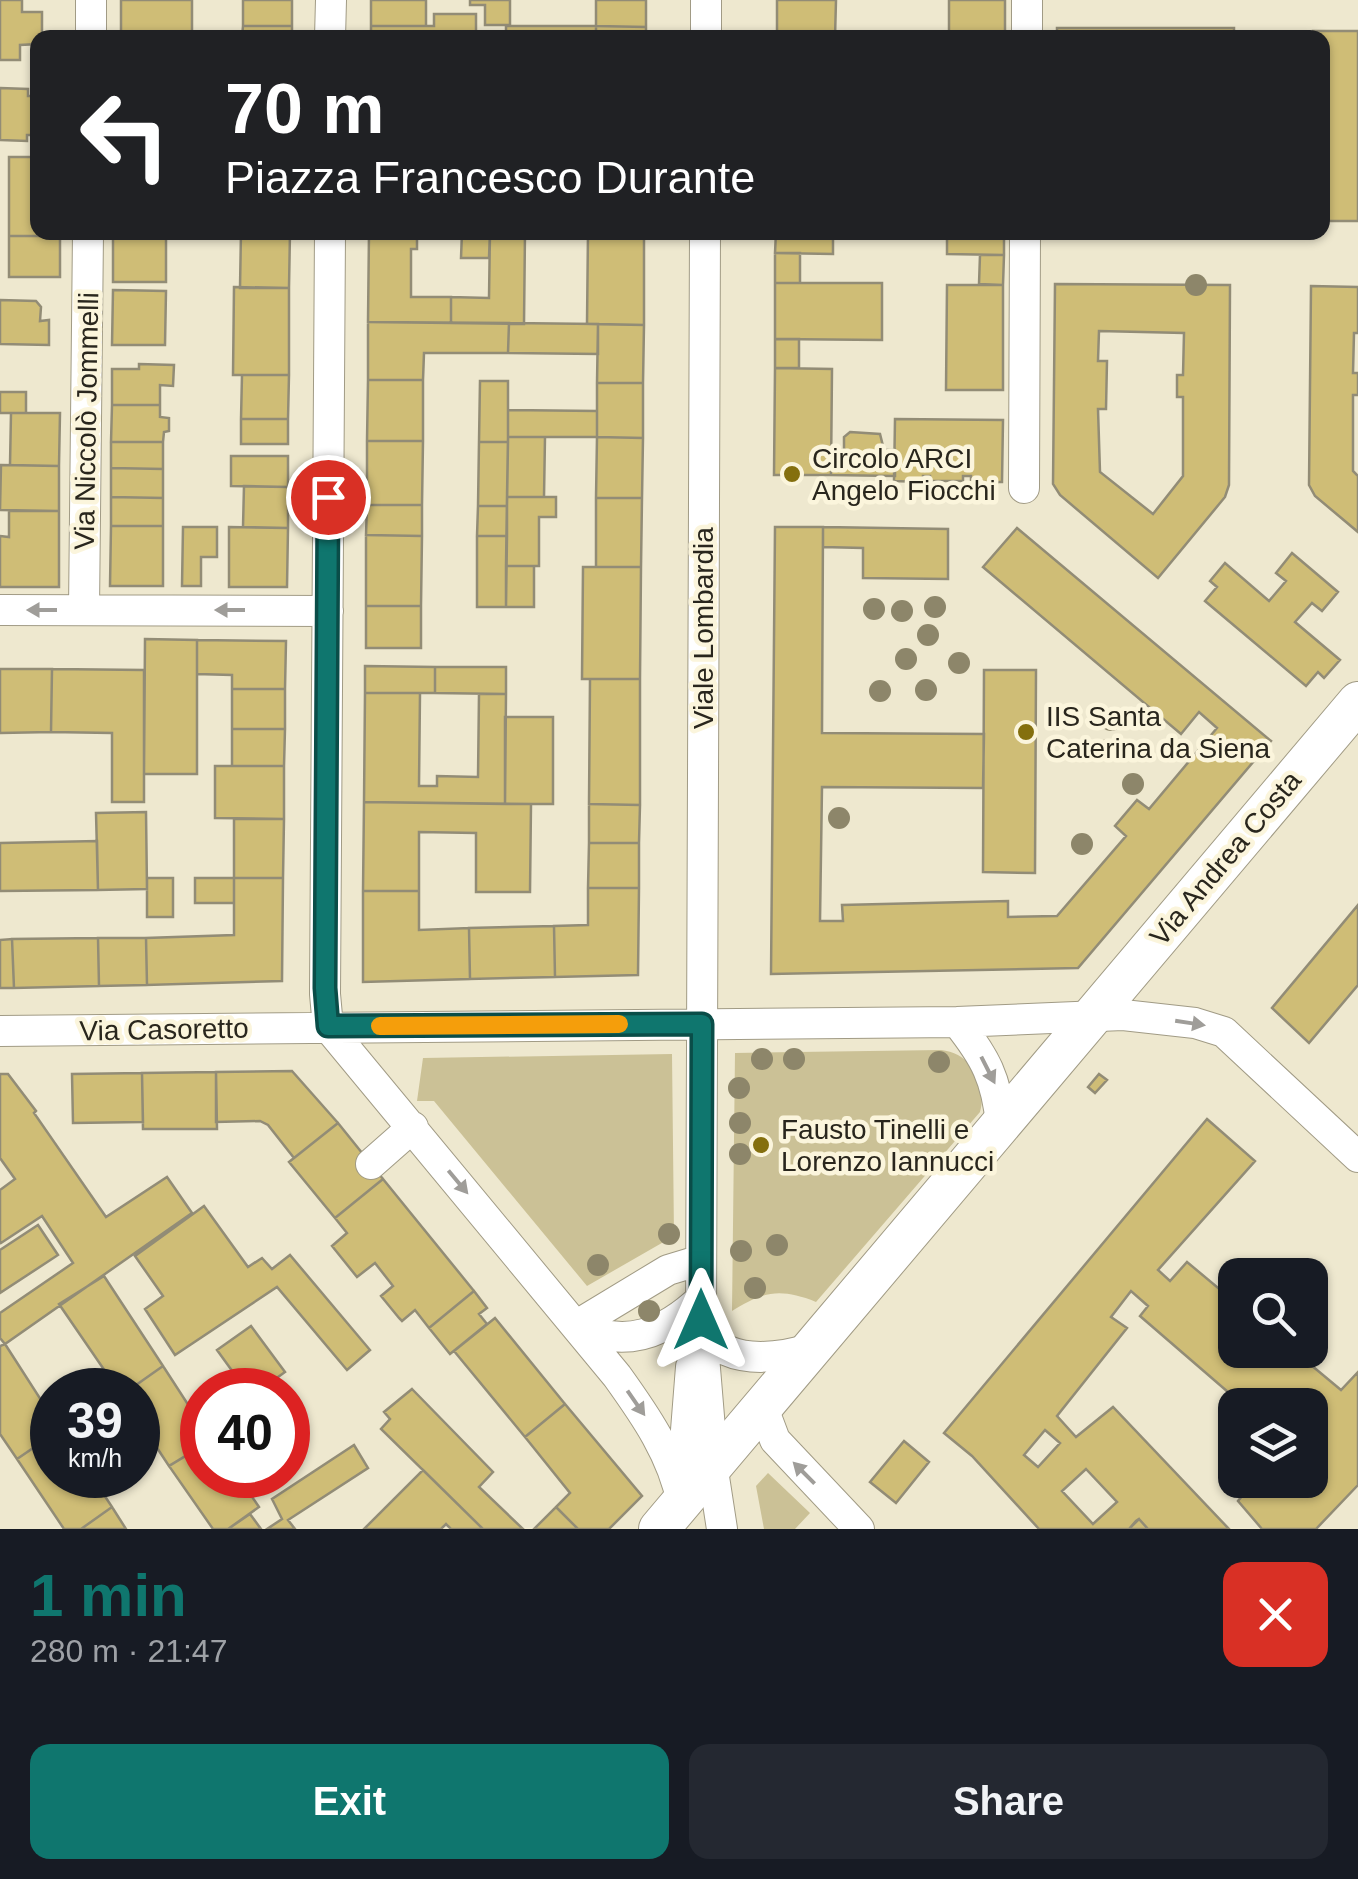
<!DOCTYPE html>
<meta charset="utf-8">
<style>
:root{--surface:#171b24;--page:#242831;--text:#f1f3f6;--muted:#9ea1a6;--accent:#0f766e}
body{margin:0;font-family:Arial,sans-serif;background:var(--page);color:var(--text);height:100vh;display:flex;flex-direction:column;font-size:38px;white-space:nowrap}
*{box-sizing:border-box;margin:0}
p{font-size:32px;color:var(--muted)}
.icon{flex:none;width:55px;height:55px;fill:none;stroke:currentColor;stroke-width:2;stroke-linecap:round;stroke-linejoin:round}
.map{position:relative;height:1529px;overflow:hidden}
.panel{display:flex;flex-direction:column;background:var(--surface);flex:1}
.panel>*{flex:none}
.hud{position:absolute;left:30px;top:30px;width:1300px;height:210px;border-radius:20px;box-shadow:0 2px 8px #0004;background:#202124;color:#fff;overflow:hidden}
.buttons{position:absolute;left:1218px;top:1258px;display:grid;gap:20px}
.buttons a{display:grid;place-items:center;width:110px;height:110px;border-radius:20px;background:var(--surface);box-shadow:0 2px 8px #0004;font-size:50px}
.speed{position:absolute;left:30px;top:1368px;display:flex;gap:20px;font-size:50px;font-weight:700;text-align:center}
.speed>*{display:grid;place-content:center;width:130px;height:130px;border-radius:50%;background:var(--surface);box-shadow:0 2px 8px #0004;line-height:1}
.speed small{font-size:25px;font-weight:400}
.speed .limit{border:15px solid #d22;background:#fff;color:#111}
.pin{position:absolute;display:grid;place-items:center;width:85px;height:85px;color:#fff;margin:-42px;border:5px solid #fff;border-radius:50%;box-shadow:0 2px 10px #0007}
.me{position:absolute;width:110px;margin:-55px;rotate:0deg;stroke-linejoin:round;filter:drop-shadow(0 0 8px #0008)}
.turn{display:flex;align-items:center;gap:35px;height:210px;padding:0 30px;font-size:45px}
.turn .icon{width:130px;height:130px;stroke-width:2.5}
.turn b{display:block;font-size:70px;line-height:85px}
.round{display:grid;place-items:center;flex:none;width:105px;height:105px;border-radius:20px;background:var(--page)}
.headline{display:flex;align-items:center;justify-content:space-between;height:170px;padding:0 30px}
h1{font-size:60px;font-weight:700;line-height:75px;color:var(--accent)}
.primary-button{display:flex;gap:20px;margin-top:auto;padding:20px 30px}
.primary-button a{flex:1;height:115px;border-radius:20px;background:var(--accent);color:#fff;font-size:40px;font-weight:700;line-height:115px;text-align:center}
.primary-button a+a{background:var(--page);color:var(--text)}
.map>svg:first-child{display:block}
</style>
<div class="map">
<svg width="1358" height="1529" viewBox="0 0 1358 1529">
<rect width="100%" height="100%" fill="#eee8cf"/>
<!-- green -->
<path fill="#cbc196" d="M941,1050C971,1053 988,1082 980,1112L816,1302C781,1288 763,1291 732,1311L735,1053Z
M672,1054L674,1236L587,1286L434,1101H417L423,1058Z
M768,1473L810,1513L795,1529H764L756,1486Z"/>
<!-- building -->
<path fill="#cfbd76" stroke="#928c76" stroke-width="2.5" fill-rule="evenodd" d="M0,0H22V12H42V38H38V44L20,45V60H0Z
M121,0H192V38H121Z
M243,0H292V26H243Z
M371,0H426V26H371Z
M470,0H510V25H485V5H470Z
M596,0H646V27L596,26Z
M777,0H836L835,38H777Z
M949,0H1005V38H949Z
M434,14H476V38H371V26H434Z
M243,26H292V38H242Z
M506,26H596V38H506Z
M596,26L646,27V38H596Z
M1057,28H1234V38H1057Z
M1313,31H1358V221H1322V38H1313Z
M0,88L28,89V96H38V135H27V141L0,140Z
M9,157H38V232H60V236H9Z
M113,232H166V282H113Z
M241,232H290L289,288H240Z
M369,232H417V249H411V297H451V323L368,322Z
M462,232H490L489,258H461Z
M490,232H525L524,324L451,323V297L489,298Z
M588,232H644V325L587,324Z
M776,232H833V254L775,253Z
M947,232H1004V255L947,254Z
M9,236H60V277H9Z
M775,253H800V283H775Z
M980,255H1004L1003,285L979,284Z
M775,283H882V340L775,339Z
M1055,284L1230,285L1229,485L1225,497L1158,578L1060,495L1053,484ZM1099,331L1184,333L1183,375H1177V397H1183V476L1153,514L1100,472L1098,409H1106L1107,361H1098Z
M947,285H1003V390H946Z
M1311,286L1358,287V333H1354L1353,373H1358V395H1353V471L1358,476V532L1315,496L1309,485Z
M234,287L289,288V375H233Z
M113,290L166,291L165,345H112Z
M0,300L36,301L41,307L40,321L49,320V345L0,344Z
M368,322L509,323L508,353H424L423,380H368Z
M509,323L598,324V354L508,353Z
M598,324L644,325L643,383H597Z
M775,339H799V368H775Z
M139,364L174,365L173,386L160,385V405H112V369H139Z
M775,368L832,369L831,475H774Z
M242,375H289L288,419H241Z
M368,380H423V441H367Z
M480,381H508V442H479Z
M597,383H643V438L597,437Z
M0,392H26V413H0Z
M112,405H160V417L169,418V431L164,432L163,442H111Z
M508,410L597,411V437H508Z
M11,413H60L59,466L10,465Z
M241,419H288V444H241Z
M895,419L1003,420L1002,482H971V476H963V481H930V476H923V482L894,481Z
M850,432L880,434L884,450H895V476L831,475V450H844V437Z
M508,437H545L544,497H507Z
M597,437L643,438L642,498H596Z
M367,441H423L422,505H367Z
M111,442H163V469L111,468Z
M479,442H508L507,506H478Z
M231,456H288V487L231,486Z
M1,465L59,466V511L0,510Z
M111,468L163,469V498L111,497Z
M244,486L288,487V528L243,527Z
M111,497L163,498V526H111Z
M507,497H556V517H539V566H506Z
M596,498H642L641,567H596Z
M367,505H422V536L366,535Z
M478,506H507V536H477Z
M9,511H59V587H0V536L9,537Z
M111,526H163V586H110Z
M183,527H217V557H201V586H182Z
M229,527L288,528L287,587H229Z
M775,527H823L822,733L984,734L983,788L822,787L820,921H843L842,905L1008,901V917L1057,916L1126,836L1115,826L1137,800L1149,809L1217,728L1199,712L1181,734L983,567L1017,528L1271,741L1078,968L771,974Z
M823,527L948,529V579L863,578V548L823,547Z
M366,535L422,536L421,606H366Z
M477,536H507L506,607H477Z
M1292,553L1338,592L1322,611L1312,603L1295,622L1340,660L1324,678L1318,672L1306,686L1205,601L1217,587L1210,581L1225,563L1269,601L1286,581L1276,573Z
M506,566H534V607H506Z
M583,567H641L640,679H582Z
M366,606H421V648H366Z
M145,639L197,640V774H144Z
M197,640L286,641L285,689H232V675L197,674Z
M365,666L435,667V693H365Z
M435,667H506V694L435,693Z
M0,669H52L51,732L0,733Z
M52,669L144,670V802H112V733L51,732Z
M984,670H1036L1035,873L983,872Z
M590,679H640V805L589,804Z
M232,689H285V729H232Z
M365,693H420L419,786H437V776L478,777L479,694H506L505,804L364,802Z
M505,717H553V804H505Z
M232,729H285L284,766H232Z
M215,766H284V819L215,818Z
M364,802L531,804L530,892H476V833L419,832V891H363Z
M589,804L640,805L639,843H589Z
M146,812L147,889L98,890L96,813Z
M234,819H284L283,878H234Z
M97,841L98,890L0,891V843Z
M589,843H639V888H588Z
M147,878H173V917H147Z
M195,878H234V903H195Z
M234,878H283L282,981L147,985L146,938L234,935Z
M588,888H639L638,975L555,977L554,926L588,925Z
M363,891H419V930L469,928L470,979L363,982Z
M1358,905V985L1309,1043L1272,1008Z
M554,926L555,977L470,979L469,928Z
M98,938L99,986L14,988L12,939Z
M98,938H146L147,985L99,986Z
M12,939L14,988H0V940Z
M292,1071L338,1123L294,1158L268,1125L260,1121L216,1122V1072Z
M216,1072L217,1129H143L142,1073Z
M142,1073L143,1122L73,1123L72,1074Z
M0,1074H8L36,1111L34,1113L106,1217L167,1177L192,1213L5,1344L0,1338V1313L73,1263L42,1216L1,1243L0,1241V1190L15,1179L0,1158Z
M1099,1074L1107,1080L1095,1093L1088,1087Z
M1207,1119L1255,1161L1158,1270L1170,1281L1187,1262L1235,1302V1350H1293L1341,1390L1358,1372V1485L1316,1529H1262L1238,1501L1255,1480H1310V1405H1243L1140,1316L1148,1306L1131,1291L1111,1317L1127,1328L1057,1416L1076,1437L1113,1407L1229,1529H1148L1139,1519L1129,1529H1039L972,1456L944,1433ZM1045,1430L1060,1443L1038,1467L1024,1455ZM1086,1469L1117,1502L1093,1524L1062,1491Z
M338,1123L383,1179L335,1218L289,1162Z
M383,1179L474,1291L429,1328L415,1310L402,1321L399,1318L381,1296L393,1286L375,1263L357,1277L332,1246L347,1233L335,1218Z
M204,1206L248,1267L262,1258L272,1269L290,1255L370,1350L347,1370L277,1287L175,1355L145,1309L163,1296L135,1256Z
M38,1225L58,1255L0,1293V1250Z
M104,1276L163,1366L129,1390H118L59,1304Z
M474,1291L487,1308L479,1314L487,1324L450,1354L429,1328Z
M495,1318L565,1404L525,1437L454,1351Z
M251,1326L285,1372L260,1390H246L217,1350Z
M5,1344L52,1417V1435L17,1459L0,1434V1346Z
M163,1366L202,1426V1446L169,1466L138,1419V1390H129Z
M412,1389L493,1472L479,1487L523,1529H483L381,1429L390,1419L384,1412Z
M565,1404L642,1496L609,1529H578L556,1507L570,1493L525,1437Z
M52,1435V1475H91L112,1507L81,1529H64L17,1459Z
M904,1441L929,1462L896,1503L870,1482Z
M354,1445L368,1468L288,1520L295,1529H267L282,1519L272,1499Z
M202,1446V1475H237L259,1507L228,1529H213L169,1466Z
M423,1470L483,1529H451L446,1524L441,1529H364Z
M112,1507L126,1529H81Z
M556,1507L578,1529H534Z
M250,1514L261,1529H228Z
M1139,1519L1148,1529H1129L1136,1521Z"/>
<g fill="none" stroke-linecap="round" stroke-linejoin="round">
<!-- minor casing -->
<g stroke="#a19b85" stroke-width="32">
<path id="minor" d="M91,38V0
M330,38L331,0
M706,38V0
M1027,38V0
M330,232L325,994L328,1027L617,1376C645,1415 673,1455 682,1503
M705,232L701,1320L714,1477L722,1529
M1024,488L1025,232
M0,610L328,611
M84,610L88,232
M957,1022C985,1057 997,1079 1001,1125
M0,1031L957,1022L1123,1015L1195,1023L1224,1032L1358,1157
M371,1164L413,1127
M577,1325L668,1270L701,1260
M577,1325C625,1350 665,1333 701,1299
M701,1326C722,1367 777,1359 813,1348
M763,1408L775,1440L859,1529
M682,1481L691,1367"/>
</g>
<!-- major casing -->
<g stroke="#a19b85" stroke-width="42">
<path id="major" d="M659,1529L1358,702"/>
</g>
<!-- minor -->
<use href="#minor" stroke="#fff" stroke-width="30"/>
<!-- major -->
<use href="#major" stroke="#fff" stroke-width="40"/>
</g>
<!-- trees -->
<g fill="#8d866a">
<circle cx="1196" cy="285" r="11"/>
<circle cx="935" cy="607" r="11"/>
<circle cx="874" cy="609" r="11"/>
<circle cx="902" cy="611" r="11"/>
<circle cx="928" cy="635" r="11"/>
<circle cx="906" cy="659" r="11"/>
<circle cx="959" cy="663" r="11"/>
<circle cx="926" cy="690" r="11"/>
<circle cx="880" cy="691" r="11"/>
<circle cx="1111" cy="720" r="11"/>
<circle cx="1108" cy="750" r="11"/>
<circle cx="1133" cy="784" r="11"/>
<circle cx="839" cy="818" r="11"/>
<circle cx="1082" cy="844" r="11"/>
<circle cx="762" cy="1059" r="11"/>
<circle cx="794" cy="1059" r="11"/>
<circle cx="939" cy="1062" r="11"/>
<circle cx="739" cy="1088" r="11"/>
<circle cx="740" cy="1123" r="11"/>
<circle cx="740" cy="1154" r="11"/>
<circle cx="669" cy="1234" r="11"/>
<circle cx="777" cy="1245" r="11"/>
<circle cx="741" cy="1251" r="11"/>
<circle cx="598" cy="1265" r="11"/>
<circle cx="755" cy="1288" r="11"/>
<circle cx="649" cy="1311" r="11"/>
</g>
<!-- one-way arrows -->
<defs><path id="oneway-solid" d="M-6-.8H1V-3.2L6.5 0L1 3.2V.8H-6Z" transform="scale(2.5)"/></defs>
<g fill="#9f9d99">
<use href="#oneway-solid" transform="translate(42 610) rotate(-180)"/>
<use href="#oneway-solid" transform="translate(230 610) rotate(-180)"/>
<use href="#oneway-solid" transform="translate(1190 1023) rotate(9)"/>
<use href="#oneway-solid" transform="translate(988 1070) rotate(63)"/>
<use href="#oneway-solid" transform="translate(458 1182) rotate(50)"/>
<use href="#oneway-solid" transform="translate(636 1403) rotate(55)"/>
<use href="#oneway-solid" transform="translate(804 1473) rotate(-135)"/>
</g>
<g fill="none" stroke-linecap="round" stroke-linejoin="round">
<!-- route casing -->
<g stroke="#0a4d48" stroke-width="25">
<path id="route" d="M328,497L325,988L328,1026L702,1024L701,1320"/>
</g>
<!-- route -->
<use href="#route" stroke="#0f766e" stroke-width="18"/>
<!-- slow -->
<path stroke="#f59e0b" stroke-width="18" d="M380,1026L619,1024"/>
</g>
<!-- markers -->
<g fill="#846f0e" stroke="#fbf5dc" stroke-width="4">
<circle cx="792" cy="474" r="10"/>
<circle cx="1026" cy="732" r="10"/>
<circle cx="761" cy="1145" r="10"/>
</g>
<g text-anchor="middle" stroke-width="9" stroke-linejoin="round" paint-order="stroke">
<!-- street labels -->
<g font-size="28" fill="#29261d" stroke="#fbf5dc">
<text transform="translate(86 421) rotate(-89)" y="10">Via Niccolò Jommelli</text>
<text transform="translate(703 628) rotate(-90)" y="10">Viale Lombardia</text>
<text transform="translate(1225 858) rotate(-50)" y="10">Via Andrea Costa</text>
<text transform="translate(164 1029) rotate(-1)" y="10">Via Casoretto</text>
</g>
<!-- poi labels -->
<g font-size="28" fill="#29261d" stroke="#fbf5dc" text-anchor="start">
<text x="812" y="468">Circolo ARCI<tspan x="812" dy="32">Angelo Fiocchi</tspan></text>
<text x="1046" y="726">IIS Santa<tspan x="1046" dy="32">Caterina da Siena</tspan></text>
<text x="781" y="1139">Fausto Tinelli e<tspan x="781" dy="32">Lorenzo Iannucci</tspan></text>
</g>
</g>
</svg>
<div class="buttons">
<a><svg class="icon" aria-label="search" viewBox="0 0 24 24"><circle cx="10" cy="10" r="6"/><path d="M15 15l6 6"/></svg></a>
<a><svg class="icon" aria-label="layers" viewBox="0 0 24 24"><path d="M12 4l9 5-9 5-9-5zM3 14l9 5 9-5"/></svg></a>
</div>
<div class="speed"><div>39<small>km/h</small></div><div class="limit">40</div></div>
<div class="pin" style="left:328px;top:497px;background:#d93025"><svg class="icon" aria-label="arrive" viewBox="0 0 24 24"><path d="M6 21V4h12l-3 4 3 4H6"/></svg></div>
<svg class="me" style="left:701px;top:1320px" viewBox="-20 -20 40 40"><path d="M0-17L14 15 0 8-14 15z" fill="#0f766e" stroke="#fff" stroke-width="4"/></svg>
<div class="hud">
<div class="turn"><svg class="icon" aria-label="left" viewBox="0 0 24 24"><path d="M17 20v-9H6M10 6l-5 5 5 5"/></svg><div><b>70 m</b>Piazza Francesco Durante</div></div>
</div>
</div>
<section class="panel">
<div class="headline"><div><h1>1 min</h1><p>280 m · 21:47</p></div><a class="round" style="background:#d93025;color:#fff"><svg class="icon" aria-label="close" viewBox="0 0 24 24"><path d="M6 6l12 12M18 6L6 18"/></svg></a></div>
<div class="primary-button"><a>Exit</a><a>Share</a></div>
</section>
